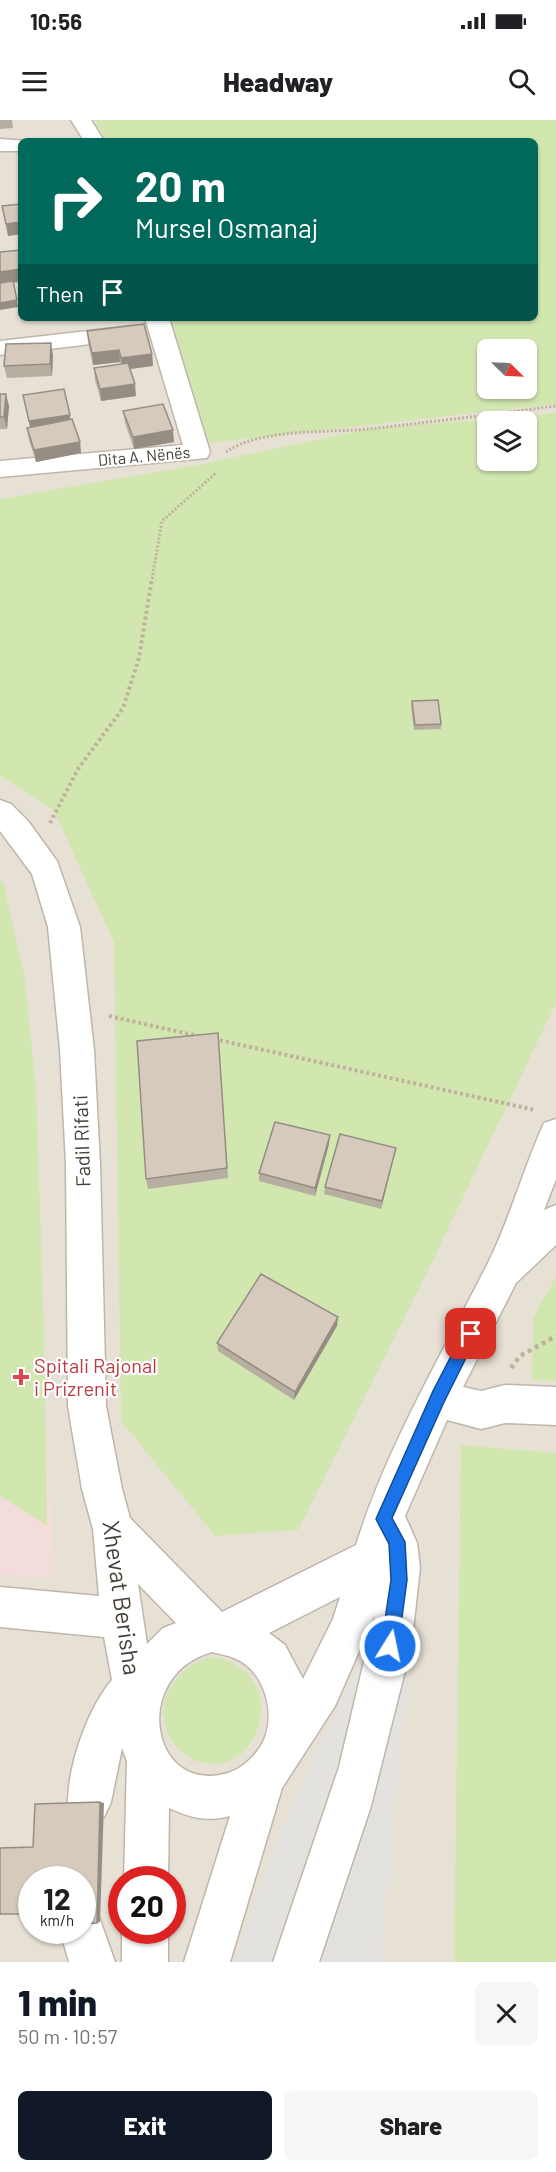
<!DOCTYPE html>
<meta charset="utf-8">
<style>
:root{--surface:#fff;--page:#f6f6f6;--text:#202124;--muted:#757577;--accent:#111827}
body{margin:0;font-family:Barlow,sans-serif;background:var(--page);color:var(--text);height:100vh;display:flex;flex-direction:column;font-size:22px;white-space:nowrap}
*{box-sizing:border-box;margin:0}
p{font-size:20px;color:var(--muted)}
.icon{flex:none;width:33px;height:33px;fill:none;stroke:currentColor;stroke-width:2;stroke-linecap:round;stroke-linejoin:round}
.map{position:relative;height:1842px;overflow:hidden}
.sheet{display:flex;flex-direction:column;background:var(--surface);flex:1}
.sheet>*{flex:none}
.hud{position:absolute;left:18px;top:18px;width:520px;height:183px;border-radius:9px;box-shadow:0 2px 4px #0004;background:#00695c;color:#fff;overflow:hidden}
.needle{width:39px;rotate:114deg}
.fabs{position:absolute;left:477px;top:219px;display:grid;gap:12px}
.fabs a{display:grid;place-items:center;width:60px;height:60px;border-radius:9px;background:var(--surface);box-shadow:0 2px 4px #0004;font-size:30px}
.speed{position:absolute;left:18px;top:1746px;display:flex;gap:12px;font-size:30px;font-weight:700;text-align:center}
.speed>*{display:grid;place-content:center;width:78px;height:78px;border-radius:50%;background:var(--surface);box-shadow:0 2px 4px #0004;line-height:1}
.speed small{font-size:15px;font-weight:400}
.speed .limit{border:9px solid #d22;background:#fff;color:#111}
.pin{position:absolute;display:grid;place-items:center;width:51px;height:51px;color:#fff;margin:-26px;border-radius:12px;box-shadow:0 3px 9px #0006}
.me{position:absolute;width:66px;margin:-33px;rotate:10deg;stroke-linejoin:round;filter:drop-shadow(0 0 4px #0008)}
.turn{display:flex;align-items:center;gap:21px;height:126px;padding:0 18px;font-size:27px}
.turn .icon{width:78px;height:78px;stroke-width:2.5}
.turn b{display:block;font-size:42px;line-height:51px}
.then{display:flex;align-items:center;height:57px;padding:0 18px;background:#0003;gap:12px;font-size:22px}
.round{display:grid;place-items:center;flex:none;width:63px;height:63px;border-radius:9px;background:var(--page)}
.overview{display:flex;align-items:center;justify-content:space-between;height:102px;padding:0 18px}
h1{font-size:36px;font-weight:800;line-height:45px;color:var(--accent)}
.action{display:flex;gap:12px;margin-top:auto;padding:12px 18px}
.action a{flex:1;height:69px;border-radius:9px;background:var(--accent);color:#fff;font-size:24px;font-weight:800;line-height:69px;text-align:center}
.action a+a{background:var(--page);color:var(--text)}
.status{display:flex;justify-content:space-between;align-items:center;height:42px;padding:0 30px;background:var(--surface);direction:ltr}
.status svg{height:16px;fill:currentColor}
header{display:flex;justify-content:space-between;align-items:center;height:78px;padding:0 18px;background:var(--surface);font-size:27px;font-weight:800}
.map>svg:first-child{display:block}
</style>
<div class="status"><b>10:56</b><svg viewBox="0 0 49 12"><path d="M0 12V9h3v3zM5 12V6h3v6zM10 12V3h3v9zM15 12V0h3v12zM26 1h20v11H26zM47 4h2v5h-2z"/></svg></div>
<header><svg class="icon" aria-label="menu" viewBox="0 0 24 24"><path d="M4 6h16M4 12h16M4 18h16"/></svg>Headway<svg class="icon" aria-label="search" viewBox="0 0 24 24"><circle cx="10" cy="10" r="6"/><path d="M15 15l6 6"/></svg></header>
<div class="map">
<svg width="556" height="1842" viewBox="0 0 556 1842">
<rect width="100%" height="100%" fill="#f3efe7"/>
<!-- residential -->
<path fill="#e7e0d5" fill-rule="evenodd" d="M0,0H556V1842H0ZM21,21H536V198H21ZM488,230H526V268H488ZM488,302H526V340H488ZM32,1760H82V1810H32ZM122,1760H172V1810H122Z"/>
<!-- medical -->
<path fill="#f4dcdb" d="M0,790L29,1060L55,1458L0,1454Z"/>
<!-- green -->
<path fill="#d2e7b0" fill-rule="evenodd" d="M95,0H556V284L209,323L166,198H536V21H106ZM488,230H526V268H488Z
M556,293V883L436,1134L298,1410L215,1416L121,1301L114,822L54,691L0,656V379L202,344L368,309ZM488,302H526V340H488Z
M0,760L4,765L25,859L36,969L44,1210L47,1406L0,1376Z
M556,1157V1261L532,1260L533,1198Z
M461,1325L556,1333V1842H454Z
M211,1537C294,1547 263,1663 197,1641C185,1637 173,1626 168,1614C154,1579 177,1546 211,1537Z"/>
<!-- parking -->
<path fill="#e4e2df" d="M418,1439L381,1842H233L282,1706L390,1476Z"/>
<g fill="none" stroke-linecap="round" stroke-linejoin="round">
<!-- minor casing -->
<g stroke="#bfb6aa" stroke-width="3">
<path id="minor" d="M71,0H91L104,21H84Z
M0,19L29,21H21V31H0Z
M145,198H169L210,332L207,338L0,357V341L183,325Z
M132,206L140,208L144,213L140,218L0,235V221Z
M0,680L11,684L28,701L57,741L80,807L94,930L100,1044L106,1286L122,1369L130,1398L222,1492L356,1425C387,1326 441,1236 488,1143C510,1099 523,1049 544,1003L556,999V1059L544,1090L556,1085V1125L516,1163L463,1267L481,1271L505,1265L556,1267V1305L505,1303L481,1309L447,1300L405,1396L417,1423L420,1448L411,1527L371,1686L319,1842H273L339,1647L375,1495L335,1586L282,1668L230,1842H184L230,1696C207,1702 191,1698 169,1688L168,1760H124L127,1641L122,1628L111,1682L104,1697L89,1704L74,1697C71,1692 67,1685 68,1680C69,1643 88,1588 112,1560L104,1517L0,1507V1467L99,1476L93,1409L82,1369L68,1286L66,1044L60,930L48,807L32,754L0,711ZM138,1464L176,1503L163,1508L147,1524ZM340,1477L333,1499L303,1559L285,1525L269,1513ZM212,1532C219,1534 227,1535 234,1538C264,1550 276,1591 264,1620C257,1635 243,1648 228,1653C150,1676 130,1555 212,1532Z
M82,1788L98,1794L115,1842H69L60,1810H82Z
M122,1810H168V1842H122Z"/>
</g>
<!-- path-far2 -->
<path stroke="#c0b19b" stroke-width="3" stroke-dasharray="2 2" stroke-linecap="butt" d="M226,332C261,308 326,313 369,309C431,302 494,294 556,286
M152,459L162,401L216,353"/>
<!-- path-far1 -->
<path stroke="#c0b19b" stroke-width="4" stroke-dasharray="3 3" stroke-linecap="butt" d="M50,703L78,649L123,588L139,538L152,458
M109,896L198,916
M214,919L535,990"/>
<!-- path -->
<path stroke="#c0b19b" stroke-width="4.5" stroke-dasharray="4 4" stroke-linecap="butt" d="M511,1248L520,1236L556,1216"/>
<!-- minor -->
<use href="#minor" fill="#fff" fill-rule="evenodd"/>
</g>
<!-- wall -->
<path fill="#b7aea2" d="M0,0H12L13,8L0,9Z
M21,84V114L8,116L2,86Z
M87,211L152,234L153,246L130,249L136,276L101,281L95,260L94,248L121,244L120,242L93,245L88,223Z
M53,235L52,256L7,258L4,246Z
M0,274L9,286L7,309H0Z
M23,275L70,295V300L80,322L81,333L36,342L29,320L27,308L30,307Z
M123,291L174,322L134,329L125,303Z
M412,581L441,604V609L414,610L411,587Z
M218,913L228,1058L148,1069L146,1059Z
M329,1024L315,1076L259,1061V1053Z
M396,1028L381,1089L324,1074L325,1067Z
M337,1206L294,1280L218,1231L217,1223Z"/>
<!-- shaded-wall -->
<path fill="#958d84" d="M21,102V114L8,116L6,104Z
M21,149V162L0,164V152Z
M17,180L18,187L0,190V183Z
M51,223L53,235L52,256L50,244Z
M119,230L120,242L93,245L92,233Z
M152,234L153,246L122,250L121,238Z
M135,264L136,276L101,281L100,269Z
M6,274L9,286L7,309L4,297Z
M70,295L71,307L31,313L29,301Z
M173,310L174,322L134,329L133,317Z
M80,322L81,333L36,342L34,330Z
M330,1015L329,1024L315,1076V1068Z
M396,1028L394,1036L381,1089L382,1081Z
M338,1197L337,1206L294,1280L295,1272Z
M100,1682L104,1683L100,1802L97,1803Z"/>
<!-- building -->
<path fill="#d5cabc" stroke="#958d84" stroke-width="1.5" d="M21,84V102L6,104L2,86Z
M21,130V149L0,152V132Z
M13,161L17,180L0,183V163Z
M144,204L152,234L121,238L119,230L92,233L87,211Z
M51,223L50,244L4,246L6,224Z
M128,243L135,264L100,269L94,248Z
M64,269L70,295L29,301L23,275Z
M0,274H6L4,297H0Z
M163,284L173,310L133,317L123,291Z
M72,299L80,322L34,330L27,308Z
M438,580L441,604L415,605L412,581Z
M218,913L227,1048L146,1059L137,921Z
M275,1002L330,1015L315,1068L259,1053Z
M340,1014L396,1028L382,1081L325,1067Z
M261,1154L338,1197L295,1272L217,1223Z
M100,1682L97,1803L82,1804V1760H32V1806H29L30,1794H0V1728L33,1727L35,1684Z"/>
<!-- route -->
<path fill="#1a73e8" stroke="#114b97" stroke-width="1.5" d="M471,1207L476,1209L478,1214L444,1282L392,1398L405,1422L407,1460L398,1526L396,1532L390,1534L384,1532L381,1526L391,1460L389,1424L376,1399L433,1271L465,1209Z"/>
<!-- markers -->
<path fill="#e0444e" stroke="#fff" stroke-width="2" d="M18 1248h6v6h6v6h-6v6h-6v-6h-6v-6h6z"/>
<g text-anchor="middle" stroke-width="4.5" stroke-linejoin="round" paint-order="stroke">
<!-- far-street labels -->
<g font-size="16" fill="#463f36" stroke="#fff">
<text transform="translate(144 336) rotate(-5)" y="6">Dita A. Nënës</text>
</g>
<!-- street labels -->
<g font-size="20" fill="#463f36" stroke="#fff">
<text transform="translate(82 1021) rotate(-92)" y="7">Fadil Rifati</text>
</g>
<!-- health labels -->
<g font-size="20" fill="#be3a42" stroke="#fff" text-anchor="start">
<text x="34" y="1253">Spitali Rajonal<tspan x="34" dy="23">i Prizrenit</tspan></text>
</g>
<!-- near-street labels -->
<g font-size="24" fill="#463f36" stroke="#fff">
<text transform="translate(121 1478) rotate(82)" y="8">Xhevat Berisha</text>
</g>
</g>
</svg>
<div class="fabs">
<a><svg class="needle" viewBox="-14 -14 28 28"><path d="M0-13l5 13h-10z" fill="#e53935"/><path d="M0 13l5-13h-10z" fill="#757577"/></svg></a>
<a><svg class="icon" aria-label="layers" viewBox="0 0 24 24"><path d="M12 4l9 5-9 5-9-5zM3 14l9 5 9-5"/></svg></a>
</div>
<div class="speed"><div>12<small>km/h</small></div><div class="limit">20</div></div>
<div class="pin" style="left:471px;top:1214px;background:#d93025"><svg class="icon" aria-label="arrive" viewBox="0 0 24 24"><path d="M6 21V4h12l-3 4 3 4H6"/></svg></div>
<svg class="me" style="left:390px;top:1526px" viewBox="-20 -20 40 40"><circle r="17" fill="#1a73e8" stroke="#fff" stroke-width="3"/><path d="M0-11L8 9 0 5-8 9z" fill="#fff"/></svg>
<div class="hud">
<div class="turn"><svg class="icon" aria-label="right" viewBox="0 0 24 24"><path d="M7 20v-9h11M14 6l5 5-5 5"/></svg><div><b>20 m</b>Mursel Osmanaj</div></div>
<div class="then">Then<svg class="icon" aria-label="arrive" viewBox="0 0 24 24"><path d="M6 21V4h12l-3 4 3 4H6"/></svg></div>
</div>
</div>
<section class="sheet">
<div class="overview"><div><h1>1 min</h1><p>50 m · 10:57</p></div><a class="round"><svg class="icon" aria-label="close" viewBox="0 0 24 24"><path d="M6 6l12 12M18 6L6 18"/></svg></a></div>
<div class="action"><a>Exit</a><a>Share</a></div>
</section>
